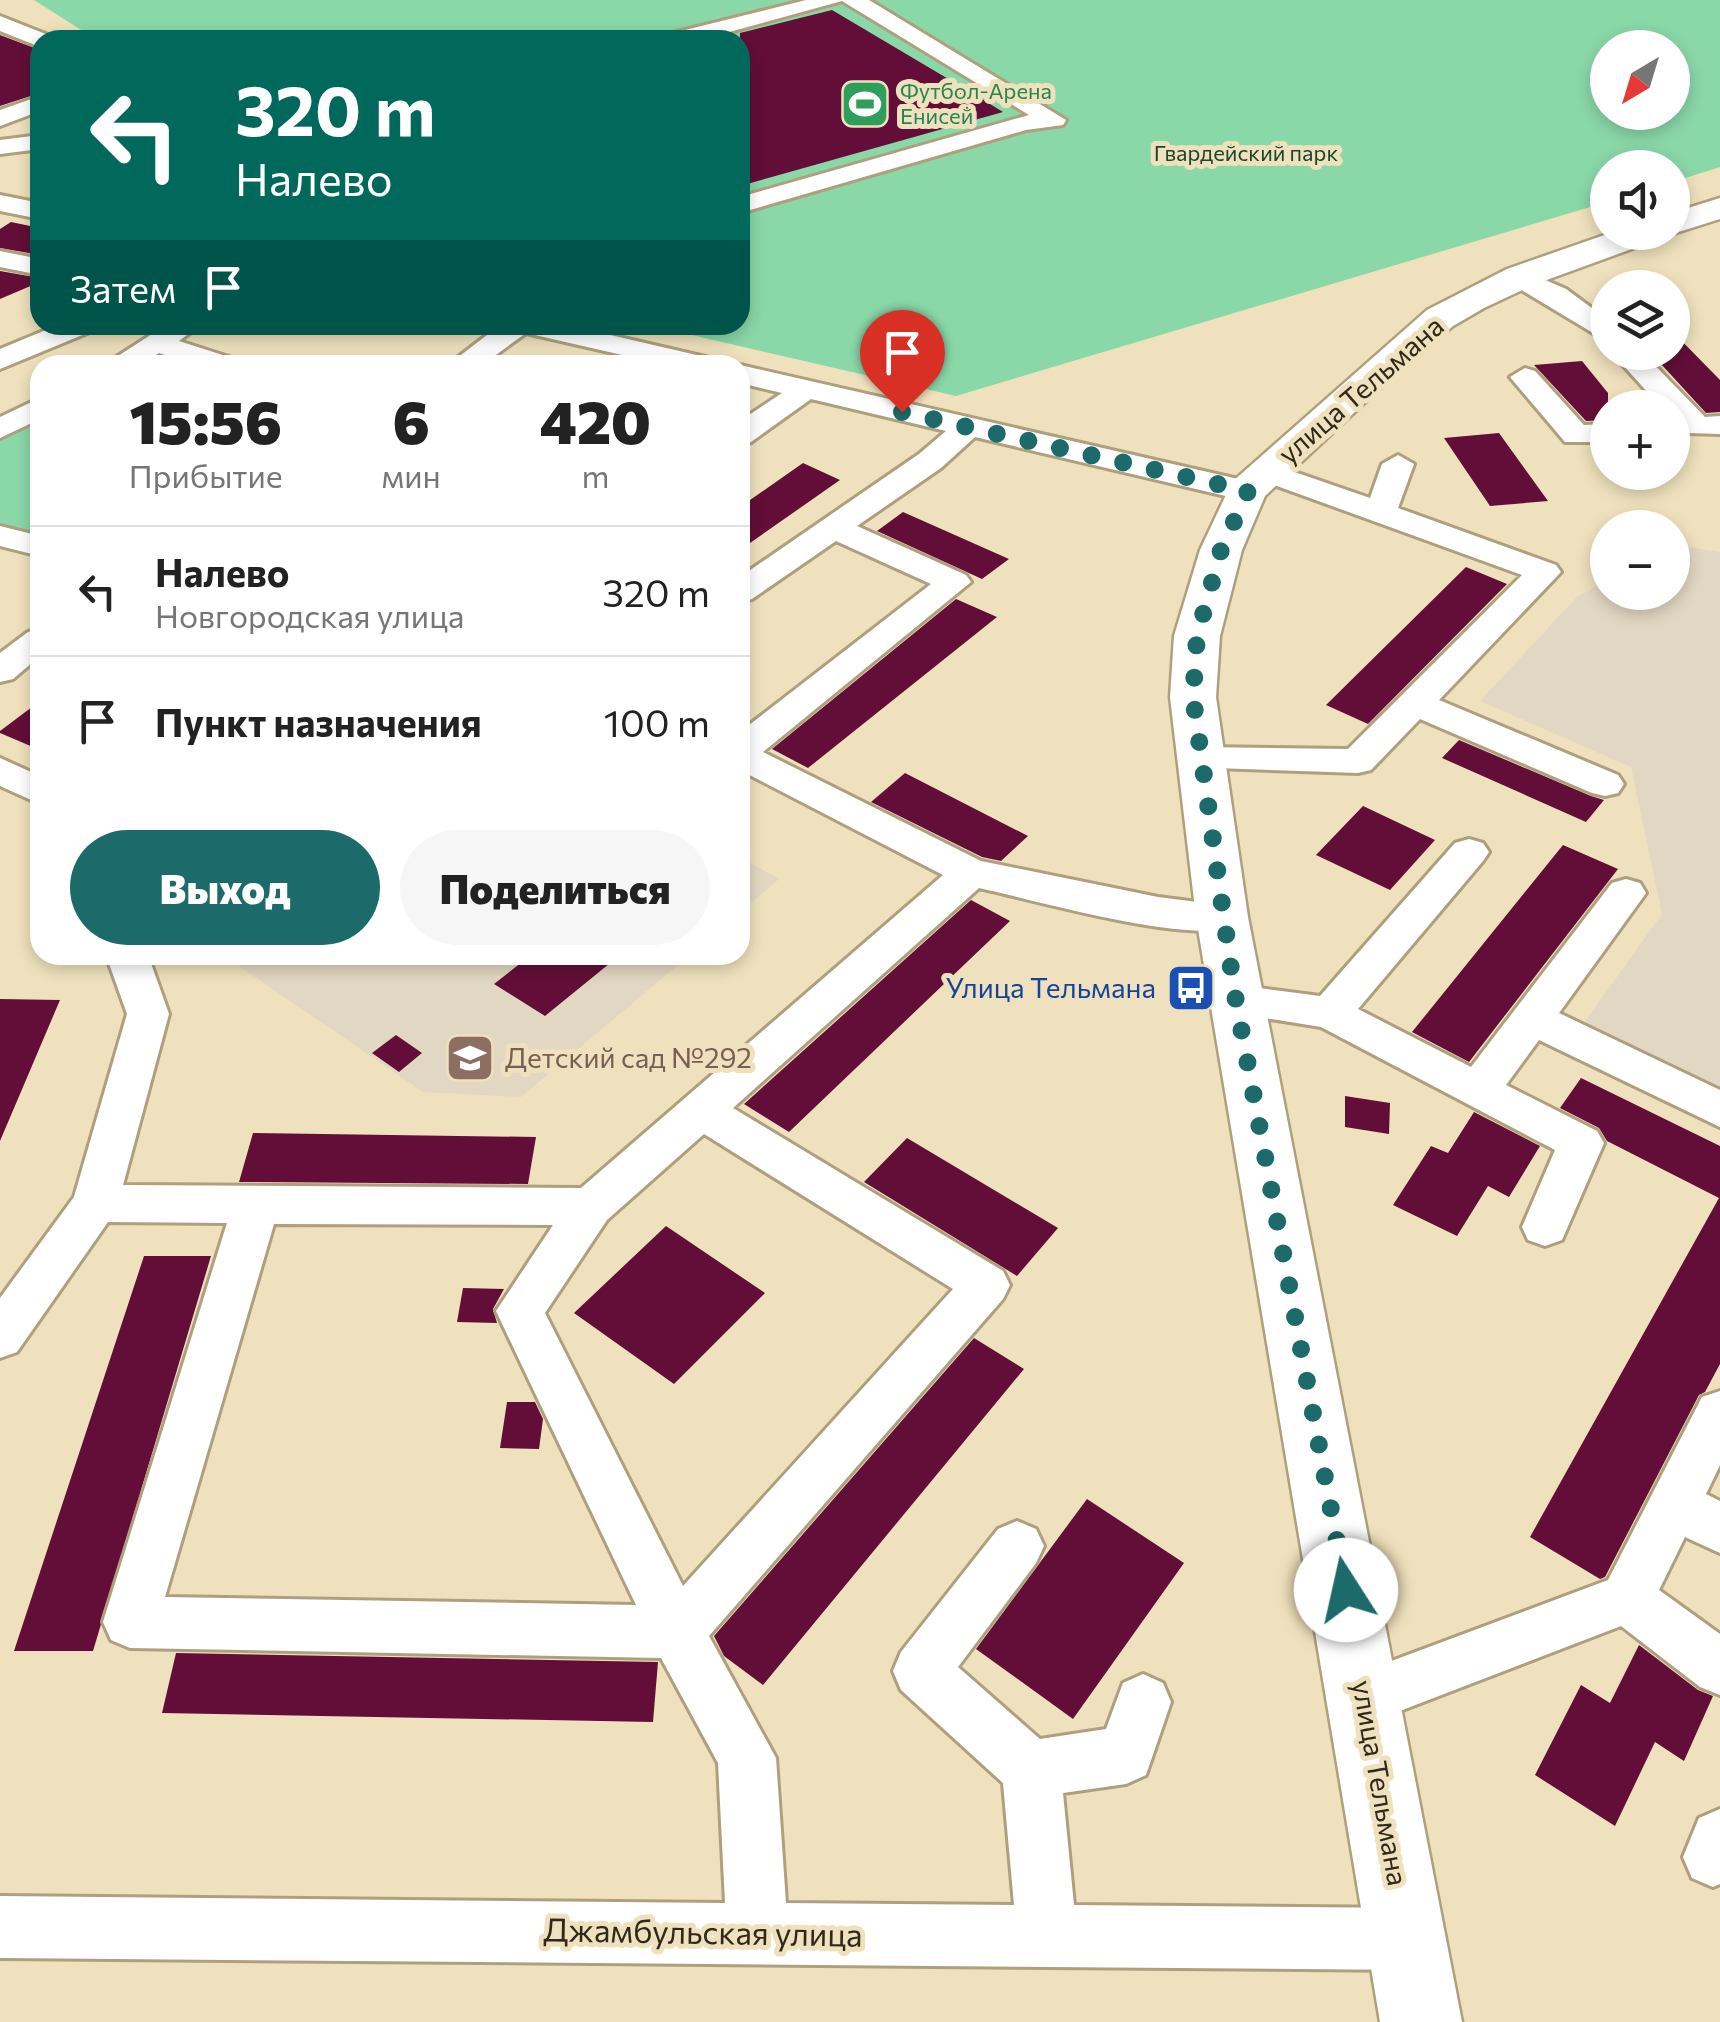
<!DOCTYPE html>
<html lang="ru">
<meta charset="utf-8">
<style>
:root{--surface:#fff;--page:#f6f6f6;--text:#222;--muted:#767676;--line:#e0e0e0;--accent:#1d6a6a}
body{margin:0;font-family:Commissioner,sans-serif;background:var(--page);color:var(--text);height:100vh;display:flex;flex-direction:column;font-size:38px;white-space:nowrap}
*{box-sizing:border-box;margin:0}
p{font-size:32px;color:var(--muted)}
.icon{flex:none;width:55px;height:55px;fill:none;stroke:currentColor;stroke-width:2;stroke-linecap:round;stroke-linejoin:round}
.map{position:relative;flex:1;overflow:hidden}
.panel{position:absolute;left:30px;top:355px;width:720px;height:610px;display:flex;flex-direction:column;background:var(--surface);border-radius:30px;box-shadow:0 5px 15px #0003}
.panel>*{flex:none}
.guide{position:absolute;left:30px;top:30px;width:720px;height:305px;border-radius:30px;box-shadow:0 5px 15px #0003;background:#00695c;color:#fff;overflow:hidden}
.needle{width:65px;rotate:218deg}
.controls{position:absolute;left:1590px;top:30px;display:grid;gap:20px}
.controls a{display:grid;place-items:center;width:100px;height:100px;border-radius:50%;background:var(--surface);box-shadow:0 5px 15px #0003;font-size:50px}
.pin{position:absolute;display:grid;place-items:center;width:85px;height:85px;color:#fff;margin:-102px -42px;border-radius:50% 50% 50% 0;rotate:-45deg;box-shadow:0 0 10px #0007}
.pin .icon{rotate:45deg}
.me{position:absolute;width:110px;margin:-55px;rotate:350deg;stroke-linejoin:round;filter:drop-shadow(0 0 8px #0008)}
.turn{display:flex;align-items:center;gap:35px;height:210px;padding:0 40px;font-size:45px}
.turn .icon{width:130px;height:130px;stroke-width:2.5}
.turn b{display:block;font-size:70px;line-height:85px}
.then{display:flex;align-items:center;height:95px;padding:0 40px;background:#0003;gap:20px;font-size:38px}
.eta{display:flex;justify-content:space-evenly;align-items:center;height:170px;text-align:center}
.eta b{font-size:60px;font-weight:800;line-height:70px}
.cta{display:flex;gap:20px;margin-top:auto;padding:20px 40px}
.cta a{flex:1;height:115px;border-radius:60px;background:var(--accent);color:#fff;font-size:40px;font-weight:800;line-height:115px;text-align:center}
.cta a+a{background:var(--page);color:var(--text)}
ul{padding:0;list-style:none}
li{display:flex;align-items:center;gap:30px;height:130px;padding:0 40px;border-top:2px solid var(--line)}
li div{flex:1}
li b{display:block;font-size:38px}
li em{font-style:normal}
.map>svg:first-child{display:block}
</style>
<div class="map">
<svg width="1720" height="2022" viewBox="0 0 1720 2022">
<rect width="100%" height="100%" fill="#efe1bd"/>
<!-- education -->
<path fill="#e2d7c2" d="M1673,545L1720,552V1099L1579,1030L1662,914L1631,767L1480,701L1577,597L1607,580L1608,592H1672Z
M740,857L779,879L740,912Z
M223,955H690L521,1097L423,1092Z"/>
<!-- green -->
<path fill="#8ad7a8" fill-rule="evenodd" d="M34,0H1720V167L1673,182L1672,168H1608L1607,202L956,396L648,325H740V40H97ZM1608,48H1672V112H1608Z
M40,417V537L0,529V438Z"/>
<!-- building -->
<path fill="#630e38" d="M832,10L977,96L1003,112L740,186V33Z
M0,35L40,50V93L0,106Z
M11,222L40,228V255L0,248V229Z
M0,271L40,278V282L0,299Z
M1672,331L1720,380V412L1706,413L1650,352H1672Z
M1582,361L1608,393V420L1586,421L1534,365Z
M1499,433L1548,501L1490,506L1444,438Z
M803,463L840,480L740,550V507Z
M903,512L1009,559L982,579L877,531Z
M1466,567L1507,584L1368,724L1326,705Z
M956,599L997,617L808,768L772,749Z
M40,701V750L0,733V731Z
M1459,740L1591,796L1604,800L1586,822L1442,758Z
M905,773L1028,836L1001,861L982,857L871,802Z
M1363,806L1435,840L1390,890L1316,855Z
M1563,845L1618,869L1469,1062L1412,1032Z
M971,900L1010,921L789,1132L744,1104Z
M531,955H620L545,1016L494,984Z
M0,999L60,1000L0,1141Z
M396,1035L422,1053L399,1072L372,1053Z
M1581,1078L1720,1146V1364L1705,1392L1699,1395L1605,1577L1600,1579L1530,1537L1719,1198L1607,1141L1599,1128L1560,1108Z
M1345,1096L1390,1103L1389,1134L1345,1127Z
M1474,1112L1540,1146L1509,1197L1488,1186L1457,1236L1393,1205L1431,1146L1448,1153Z
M253,1133L536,1137L528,1184L239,1182Z
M907,1138L1058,1228L1017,1276L864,1182Z
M666,1226L765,1293L674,1384L574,1313Z
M144,1256H211L93,1651H14Z
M463,1288L504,1289L493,1309L497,1323L457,1322Z
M974,1338L1024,1369L763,1685L724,1656L714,1636Z
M507,1402H535L543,1419L539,1449L500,1448Z
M1087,1499L1184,1563L1073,1719L976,1649Z
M1639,1645L1698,1690L1713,1696L1684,1761L1655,1742L1615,1826L1535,1775L1581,1685L1610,1703Z
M176,1653L658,1662L653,1722L162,1713Z"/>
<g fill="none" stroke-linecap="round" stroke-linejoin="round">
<!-- minor casing -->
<g stroke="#aea07f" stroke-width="6">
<path id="minor" d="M806,0H869L1066,120L1063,125L1026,130L740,213V197L1029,115L842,1L700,40H662L665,35Z
M0,16L48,35L51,40H40V47L0,31Z
M40,96V111L0,126V110Z
M40,135V149L0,154V140Z
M0,195L40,203V219L0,211Z
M0,251L40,259V275L0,267Z
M1520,269L1566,289L1608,320V342L1510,283L1506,277Z
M58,325H96L92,331L0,369V349Z
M166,325H200L179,341L235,359L240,365H195L159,353L140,365H104Z
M500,325H567L714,359L719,365H666L526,333L482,365H448Z
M1611,352H1642L1705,417L1720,416V434L1687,433L1672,418V408H1662Z
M740,365L1247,481L1263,491L1247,501L975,437L941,468L857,526L966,575L971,582L763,752L981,861L1158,897L1236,907L1242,917L1236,927C1181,943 1040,901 979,888L733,1108L1003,1271L1010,1285L1003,1299L709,1636L776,1758L786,1903L1014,1905L1003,1783L901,1690L893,1671L901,1652L998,1529L1017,1521L1036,1529L1044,1546L1036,1563L958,1667L1040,1739L1106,1729L1123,1683L1143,1674L1163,1683L1171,1702L1146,1775L1126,1784L1063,1793L1074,1905L1407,1908L1429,1917L1438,1939L1429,1961L1407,1970L0,1958V1896L725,1903L718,1763L661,1658L130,1648L111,1640L103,1622L227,1223L108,1222L17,1352L0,1358V1298L74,1197L127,1014L106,955H148L169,1014L123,1185L581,1188L943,875L740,770V732L931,584L836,541L752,599L740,602V577L919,454L946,431L811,399L751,442L740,444V421L782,393L740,383ZM704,1134L953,1289L683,1586L545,1313L607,1220ZM274,1224L553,1225L496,1311L636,1605L165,1597Z
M1525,368L1535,371L1584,425L1608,424V442H1565L1510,377Z
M40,398V419L0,438V417Z
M1398,455L1414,464L1398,508L1556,565L1561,572L1439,700L1618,775L1624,784L1618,793L1605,796L1592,793L1420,719L1371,770L1358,773L1188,767L1182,759L1188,751L1201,747L1348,749L1522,575L1255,478L1250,471L1266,462L1370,498L1382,464Z
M0,526L40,536V556L0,546Z
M40,629V656L13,679L0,682V653L28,632Z
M0,758L40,776V804L0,786Z
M1469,839L1483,843L1489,852L1483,861L1358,1009L1471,1067L1612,883L1626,879L1640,883L1646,893L1559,1013L1720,1090V1127L1539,1040L1506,1085L1597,1131L1604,1143L1562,1240L1545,1246L1528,1240L1522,1227L1555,1150L1321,1027L1221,1011L1215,1000L1221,989L1236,985L1320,996L1455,843Z
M1720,1391V1465L1706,1494L1720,1501V1553L1685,1537L1659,1590L1720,1634V1695L1700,1687L1621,1626L1366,1724L1346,1716L1338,1697L1346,1678L1608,1580L1702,1397Z
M1720,1809V1884L1713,1887L1692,1878L1683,1857L1699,1818Z"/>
</g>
<!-- major casing -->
<g stroke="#aea07f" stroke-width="5">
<path id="major" d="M1720,198V219L1672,234L1665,232H1672V213Z
M1613,232H1664L1659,239L1533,285L1484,308L1453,326L1403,367L1265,496L1242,550L1220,636L1216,697L1248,917L1462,2022H1380L1196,917L1170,697L1174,636L1200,550L1232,482L1427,310L1507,269Z"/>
</g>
<!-- minor -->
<use href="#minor" fill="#fff" fill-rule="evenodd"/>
<!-- major -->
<use href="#major" fill="#fff" fill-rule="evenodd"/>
</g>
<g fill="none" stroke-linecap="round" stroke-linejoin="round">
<!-- route -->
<path stroke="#1d6a6a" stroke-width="18" stroke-dasharray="0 32.4" d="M902,412L1248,491L1221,550L1197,636L1193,697L1234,990L1346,1590"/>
</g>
<!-- icons -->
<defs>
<g id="stadium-square" transform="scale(2.5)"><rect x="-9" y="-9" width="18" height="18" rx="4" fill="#2e9e5b" stroke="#efe1bd"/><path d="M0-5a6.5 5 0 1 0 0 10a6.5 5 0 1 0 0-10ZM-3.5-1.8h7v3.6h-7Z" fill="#fff"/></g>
<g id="bus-square" transform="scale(2.5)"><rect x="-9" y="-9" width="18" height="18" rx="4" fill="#1a4fb4" stroke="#efe1bd"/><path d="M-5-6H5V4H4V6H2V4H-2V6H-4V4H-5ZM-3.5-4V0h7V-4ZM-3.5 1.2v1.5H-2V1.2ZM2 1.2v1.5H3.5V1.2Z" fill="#fff"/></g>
<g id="school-square" transform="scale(2.5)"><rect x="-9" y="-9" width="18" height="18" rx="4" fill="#8d6e63" stroke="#efe1bd"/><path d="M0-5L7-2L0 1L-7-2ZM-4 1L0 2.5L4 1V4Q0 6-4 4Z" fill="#fff"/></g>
</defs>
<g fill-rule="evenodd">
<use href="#stadium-square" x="865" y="104"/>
<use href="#bus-square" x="1191" y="988"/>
<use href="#school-square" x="470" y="1058"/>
</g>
<g text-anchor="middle" stroke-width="10" stroke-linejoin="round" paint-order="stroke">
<!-- far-leisure labels -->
<g font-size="22" fill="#27864d" stroke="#efe1bd" text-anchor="start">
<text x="900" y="99">Футбол-Арена<tspan x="900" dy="25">Енисей</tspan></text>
</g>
<!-- far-park labels -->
<g font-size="22" fill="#1c452e" stroke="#efe1bd">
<text x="1246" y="161">Гвардейский парк</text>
</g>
<!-- street labels -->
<g font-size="28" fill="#2f291c" stroke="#efe1bd">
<text transform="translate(1361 390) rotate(-41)" y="10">улица Тельмана</text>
<text transform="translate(1380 1783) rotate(80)" y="10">улица Тельмана</text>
</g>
<!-- transit labels -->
<g font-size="28" fill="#164399" stroke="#efe1bd" text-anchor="end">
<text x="1156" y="998">Улица Тельмана</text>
</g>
<!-- education labels -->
<g font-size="28" fill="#785e54" stroke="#efe1bd" text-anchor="start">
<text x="505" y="1068">Детский сад №292</text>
</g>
<!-- near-street labels -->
<g font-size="32" fill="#2f291c" stroke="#efe1bd">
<text transform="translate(703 1933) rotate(1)" y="11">Джамбульская улица</text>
</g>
</g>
</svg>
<div class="controls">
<a><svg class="needle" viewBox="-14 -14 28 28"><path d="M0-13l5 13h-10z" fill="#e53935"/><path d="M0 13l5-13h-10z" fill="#767676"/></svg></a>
<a><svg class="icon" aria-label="sound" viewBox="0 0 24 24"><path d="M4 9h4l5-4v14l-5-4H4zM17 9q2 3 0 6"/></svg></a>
<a><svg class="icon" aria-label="layers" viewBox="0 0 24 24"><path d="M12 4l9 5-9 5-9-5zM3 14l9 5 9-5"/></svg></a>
<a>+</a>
<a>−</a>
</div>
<div class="pin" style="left:902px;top:412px;background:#d93025"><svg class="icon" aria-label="arrive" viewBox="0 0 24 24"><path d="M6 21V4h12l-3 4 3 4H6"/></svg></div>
<svg class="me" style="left:1346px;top:1590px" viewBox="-20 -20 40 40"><circle r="19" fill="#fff"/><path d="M0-13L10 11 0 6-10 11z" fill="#1d6a6a"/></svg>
<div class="guide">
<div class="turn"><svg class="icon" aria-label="left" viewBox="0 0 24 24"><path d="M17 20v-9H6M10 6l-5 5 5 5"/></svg><div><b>320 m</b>Налево</div></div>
<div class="then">Затем<svg class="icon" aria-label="arrive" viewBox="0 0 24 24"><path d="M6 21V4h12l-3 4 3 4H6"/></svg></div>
</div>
<section class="panel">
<div class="eta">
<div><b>15:56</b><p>Прибытие</p></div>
<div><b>6</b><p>мин</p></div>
<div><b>420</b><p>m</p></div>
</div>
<ul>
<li><svg class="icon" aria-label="left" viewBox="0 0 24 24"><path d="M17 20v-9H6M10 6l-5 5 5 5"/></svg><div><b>Налево</b><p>Новгородская улица</p></div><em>320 m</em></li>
<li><svg class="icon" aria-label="arrive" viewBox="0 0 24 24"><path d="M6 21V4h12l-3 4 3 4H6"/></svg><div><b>Пункт назначения</b></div><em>100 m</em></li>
</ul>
<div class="cta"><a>Выход</a><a>Поделиться</a></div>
</section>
</div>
